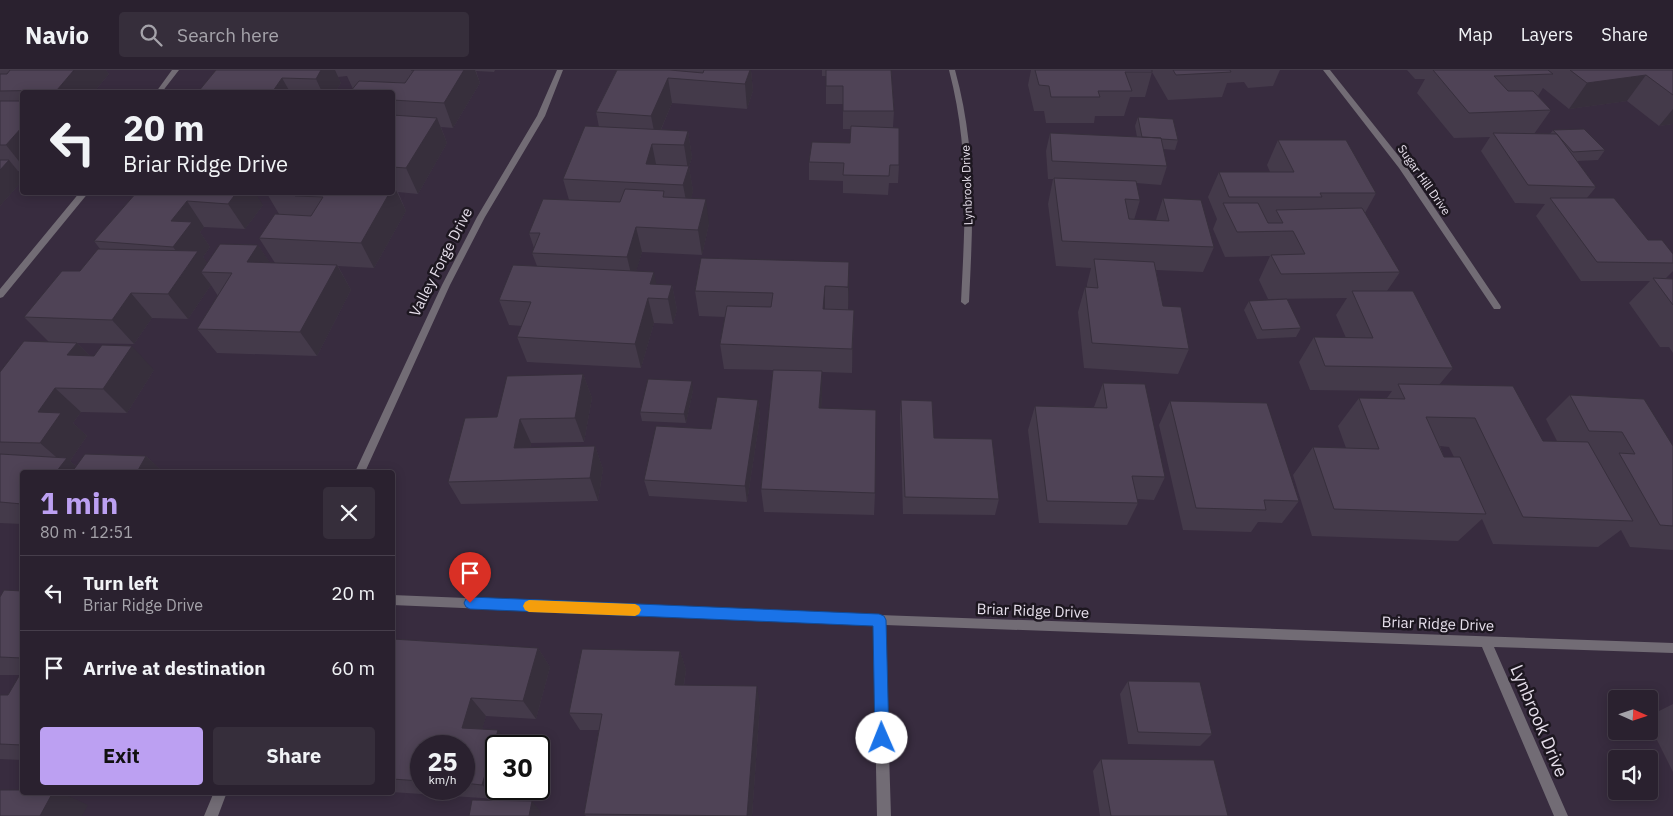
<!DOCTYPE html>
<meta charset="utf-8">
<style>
:root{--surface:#2a212f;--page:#362e3b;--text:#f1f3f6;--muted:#a5a3aa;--line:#463e4b;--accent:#bca0f2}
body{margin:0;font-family:"IBM Plex Sans",sans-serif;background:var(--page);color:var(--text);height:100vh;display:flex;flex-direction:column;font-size:19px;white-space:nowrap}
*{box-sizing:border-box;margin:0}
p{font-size:16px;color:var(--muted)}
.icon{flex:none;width:28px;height:28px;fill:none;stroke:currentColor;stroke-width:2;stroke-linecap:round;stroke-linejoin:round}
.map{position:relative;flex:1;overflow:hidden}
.details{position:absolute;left:20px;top:400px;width:375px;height:325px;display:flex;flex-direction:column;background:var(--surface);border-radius:5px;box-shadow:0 2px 12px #0003,0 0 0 1px var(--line)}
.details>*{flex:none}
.hud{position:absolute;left:20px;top:20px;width:375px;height:105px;border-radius:5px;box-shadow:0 2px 12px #0003,0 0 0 1px var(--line);background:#2a212f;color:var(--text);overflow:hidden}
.needle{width:32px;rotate:93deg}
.buttons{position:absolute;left:1608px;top:620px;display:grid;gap:10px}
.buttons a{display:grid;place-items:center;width:50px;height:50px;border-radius:5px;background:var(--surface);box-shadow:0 2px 12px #0003,0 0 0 1px var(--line);font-size:25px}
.speed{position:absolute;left:410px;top:665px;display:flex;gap:10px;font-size:25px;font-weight:700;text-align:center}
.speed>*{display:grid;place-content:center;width:65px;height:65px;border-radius:50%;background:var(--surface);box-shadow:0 2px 12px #0003,0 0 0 1px var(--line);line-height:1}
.speed small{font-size:12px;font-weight:400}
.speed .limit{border:2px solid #111;border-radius:8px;background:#fff;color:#111}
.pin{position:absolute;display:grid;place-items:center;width:42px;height:42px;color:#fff;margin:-51px -21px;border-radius:50% 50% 50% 0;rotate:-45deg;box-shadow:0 0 5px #0007}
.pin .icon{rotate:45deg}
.me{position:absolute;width:55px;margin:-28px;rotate:359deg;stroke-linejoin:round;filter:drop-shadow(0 0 4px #0008)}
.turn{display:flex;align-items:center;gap:18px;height:105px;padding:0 20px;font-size:22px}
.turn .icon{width:65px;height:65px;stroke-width:2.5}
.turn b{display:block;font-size:35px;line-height:42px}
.round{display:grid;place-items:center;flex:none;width:52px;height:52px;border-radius:5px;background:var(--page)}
.overview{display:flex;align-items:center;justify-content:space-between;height:85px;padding:0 20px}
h1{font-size:30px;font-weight:700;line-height:38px;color:var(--accent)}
.action{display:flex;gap:10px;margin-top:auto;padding:10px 20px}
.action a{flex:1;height:58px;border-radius:5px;background:var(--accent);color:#111;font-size:20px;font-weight:700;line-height:58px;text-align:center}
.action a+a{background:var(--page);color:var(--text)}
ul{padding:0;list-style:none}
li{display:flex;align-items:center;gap:15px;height:75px;padding:0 20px;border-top:1px solid var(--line)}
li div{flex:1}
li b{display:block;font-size:19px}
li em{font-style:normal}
header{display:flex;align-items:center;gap:30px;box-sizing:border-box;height:70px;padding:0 25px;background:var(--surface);border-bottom:1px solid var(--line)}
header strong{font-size:24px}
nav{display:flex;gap:28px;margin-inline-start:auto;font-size:18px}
.search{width:350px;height:45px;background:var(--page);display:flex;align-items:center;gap:12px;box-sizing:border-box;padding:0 18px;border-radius:5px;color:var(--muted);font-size:19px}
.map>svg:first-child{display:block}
</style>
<header>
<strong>Navio</strong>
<div class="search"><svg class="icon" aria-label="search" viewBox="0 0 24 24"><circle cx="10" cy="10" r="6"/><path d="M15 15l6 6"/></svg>Search here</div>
<nav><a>Map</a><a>Layers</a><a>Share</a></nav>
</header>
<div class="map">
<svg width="1673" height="746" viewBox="0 0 1673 746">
<rect width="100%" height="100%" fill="#382c3f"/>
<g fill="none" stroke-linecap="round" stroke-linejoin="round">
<!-- minor -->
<path fill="#726c75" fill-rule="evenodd" d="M172,0H179L162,22H156Z
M557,0H563L545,46L485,147L450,215L365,402H355L442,215L477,147L537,46Z
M949,0H955C977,80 973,150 969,232L965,235L961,232C965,150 970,81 949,0Z
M1323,0H1330L1405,94L1500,235L1501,237L1500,239H1494L1399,98Z
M80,122H89L3,227L0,228V219Z
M392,525L879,545L1673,573V583L1494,577L1568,746H1554L1482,577L885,555L891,746H877L873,555L392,535Z
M214,722H227L218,746H204Z"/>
</g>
<!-- wall -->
<path fill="#443a4a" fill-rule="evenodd" d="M0,0H106L109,4L94,22H22V101H18L22,111L0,136Z
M216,0H495L494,2L476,1L480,13L453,58L441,57L447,73L418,124L398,122L406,141L374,198L338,196L351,220L317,286L217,283L197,259L218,226L211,215L188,249L152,248L134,274L77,273L90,286L154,300L127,343L81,342L73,353L87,366L70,391L76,396L146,386L163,402H22V454L0,453V302L49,272L24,247L80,201L100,179L94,171L137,122L263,135L245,159L204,157L200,162L210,177L203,187L207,193L258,175L270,193H275L259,168L279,144L266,122H392V22L353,19L347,6L338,7L341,13L335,22H198Z
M617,0H751L753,21L747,39L672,33L661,60L688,61L692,87L689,97L693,121L691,128L709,154L702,185L642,182L636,201L657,215H672L677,240L673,254L654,253L641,298L527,292L517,267L522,256L509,255L499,230L537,196L532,183L534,178L529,163L569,130L563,109L599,57L596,42Z
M822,0H891L894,41L893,57L899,95L898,113H889L888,125L843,123V111L809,110V92L850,73L851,59H843V34H826V6H822Z
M1031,0H1152V1V0H1280L1273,16L1248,18L1244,12L1227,13L1222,27L1168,30L1152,2L1145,27H1130L1124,46H1095L1094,53H1046L1044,41H1034L1028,15Z
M1407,0H1673V54L1659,56L1627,31L1569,39L1543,18L1538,26L1551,40L1534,64H1550L1553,60L1605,80L1598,90L1577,91L1596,117L1587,128L1648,170L1673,184V201L1666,208L1673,209V283L1669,277H1660L1629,233L1650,211H1581L1536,146L1545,134L1515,133L1481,81L1490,67L1454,68L1417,23L1425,9H1415Z
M1138,47L1178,70L1175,80L1163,79L1167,96L1161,115L1136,113L1140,130L1134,150H1156L1163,128L1214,177L1203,202L1156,200L1163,236L1189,279L1178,304L1084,298L1078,242L1085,217H1087V214L1091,198L1056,196L1048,134L1053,109H1048L1046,81L1050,63L1137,67L1135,56Z
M1278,70L1376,123L1365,143L1400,202L1387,221L1453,298L1439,315L1543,371H1557L1546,349L1570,325L1673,376V480L1630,477L1621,460L1598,477L1493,474L1482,449L1458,471L1312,466L1293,405L1313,377L1346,378L1338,356L1359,328H1387L1392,321L1310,320L1299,292L1314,267L1346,268L1336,245L1347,228L1268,229L1259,210L1270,186L1225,187L1213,159L1217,149L1208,127L1219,102H1270L1267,95ZM1440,376L1449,377L1454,387H1444Z
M701,188L849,218L848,240H854L852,303L822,302V325L821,338L875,423L874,445L764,442L761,419L773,300L724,299L720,274L725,247L699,246L695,221Z
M1249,231L1301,258L1296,267L1257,269L1244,240Z
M583,304L592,328L584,372L531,373L530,378L595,376L603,399L598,431L461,434L448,412L497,347Z
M1103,313L1165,407L1154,430L1137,429L1138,433L1127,455L1039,453L1028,360L1035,336L1094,337Z
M693,320L686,353L642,351L640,342Z
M758,330L760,347L747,432L649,426L644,410L711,359Z
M901,330L934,368L999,429L995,445L903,444L900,347Z
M1170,331L1299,431L1282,453L1258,452L1251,462L1183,460L1159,355Z
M22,521V690L0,689V625H8L20,605H0V527Z
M392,569L538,578L550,597L536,649L486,646L482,659L512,676L496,719H500L497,729L391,722H392ZM421,676H464V719H421Z
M680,581L686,600L684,615L760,634L752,746H586L584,744L599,660H580L569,643Z
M1128,611L1212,664L1200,676L1128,674L1120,624Z
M1673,634V702L1649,654V646Z
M1101,689L1228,746H1100L1093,701Z"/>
<!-- shaded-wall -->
<path fill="#372f3c" d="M74,0H106L109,4L94,22H59L57,20Z
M321,0H335L341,13L335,22H322L316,9Z
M464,0H475L480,13L453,58L444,33Z
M750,0H751L753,21L747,39L745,14Z
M1646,5L1627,31L1569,39L1587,13Z
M282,8L290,22H274L273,21Z
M668,8L672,33L656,71L651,46Z
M1673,39V54L1659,56Z
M437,48L447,73L418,124L406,98Z
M22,57V95L6,75Z
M688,61L692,87L689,97L693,121L688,141L683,115L688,100L684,75Z
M652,74L657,99L646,94Z
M9,90L22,106V111L0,136V100Z
M394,116L406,141L374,198L361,173L390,122H392V119Z
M237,122H255L263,135L245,159L228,134Z
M706,129L709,154L702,185L698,160Z
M187,131L204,157L200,162L210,177L203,187L214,202H201L211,215L188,249L168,224L188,196L173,177L171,151Z
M636,157L642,182L633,212L627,187Z
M258,175L275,200L247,192Z
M849,192V218L848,242V217Z
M337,195L351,220L317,286L300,262Z
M654,202L659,227L650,214Z
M672,215L677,240L673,254L668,229Z
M825,216V241L823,239Z
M131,223L152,248L134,274L112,250Z
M648,228L654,253L641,298L635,274Z
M854,240L853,265L852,303V279Z
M77,273L101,297L67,285Z
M132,276L154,300L127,343L103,319Z
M822,301V325L820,362L819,338Z
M583,304L592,328L584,372L575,348Z
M692,311L693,320L686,353L684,344Z
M55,318L81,342L73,353L87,366L70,391L83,402H56L63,393L40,373L38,342Z
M758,330L760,347L747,432L745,416Z
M520,349L531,373L525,401L514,378Z
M595,376L603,399L598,431L590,408Z
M146,386L163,402H137Z
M538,578L550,597L536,649L523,631Z
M680,581L686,600L681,632L675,615Z
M757,616L760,634L752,746H747Z
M471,628L486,646L478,674L462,658Z
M498,660L512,676H496V719H500L497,729L482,715Z
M53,722H60L88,735L82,746H40Z
M532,731L541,742L540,746H529Z"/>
<!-- building -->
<path fill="#4f4356" stroke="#372f3c" d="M10,0H74L57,20L0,21V4H7Z
M216,0H321L316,9L282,8L273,21H284L283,22H198Z
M411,0H464L444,33L392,30V22H350L359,11L405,13L414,0Z
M617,0H670L703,3L704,0H750L745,14L668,8L651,46L596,42Z
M826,0H891L894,41H843V16H826Z
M1035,0H1152V2H1125L1132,21H1098L1100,27H1051L1049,16L1039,15Z
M1173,0H1230L1231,2L1176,5Z
M1433,0H1548L1553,4L1494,6L1508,21H1533L1551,40L1469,43Z
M1570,0H1673V25L1646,5L1587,13Z
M0,31H22V57L6,75H0Z
M392,45L437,48L406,98L392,97Z
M1138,47L1173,49L1178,70L1161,69V68L1142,67Z
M585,56L688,61L684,75L652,74L646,94L689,96L683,115L563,109Z
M851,56L899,58V95H890L889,106L843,105L844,93L809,92L812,72L850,73Z
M1584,59L1605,80L1573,82L1553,60Z
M1050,63L1161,68L1167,96L1052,91Z
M1493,63L1557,64L1596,117L1528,115Z
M1278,70H1346L1376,123H1320L1322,127H1229L1219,102H1294Z
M0,90H9L0,100Z
M1054,108L1136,111L1140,130L1125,129L1129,149L1169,151L1163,128L1201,130L1214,177L1062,171Z
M625,119L664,121L663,127L706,129L698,160L636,157L627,187L532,183L540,163H529L543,129L620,132Z
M137,122H237L228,134L187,131L171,151L192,152L173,177L94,171Z
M298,122H390L361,173L259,168L275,144L311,146L323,127L295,126Z
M1550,128H1614L1648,170H1662L1673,184V193L1597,192Z
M1223,133H1258L1268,153H1283L1276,140L1362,138L1400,202L1281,204L1271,185L1305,184L1293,161L1237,162Z
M220,174L258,175L247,192L337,195L300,262L197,259L232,203L201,202Z
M98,179L198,181L168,224L131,223L112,250L24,247L62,201H80Z
M701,188L849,192L848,217L825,216L823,239L854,240L852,279L720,274L727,236L771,237L773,223L695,221Z
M1094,189L1154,192L1163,236L1181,237L1189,279L1092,273L1085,217L1098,218Z
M513,195L654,202L650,214L672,215L668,229L648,228L635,274L517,267L531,232L499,230Z
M1653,208L1673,209V235Z
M1352,221H1413L1453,298L1325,296L1314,267L1373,268Z
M1287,229L1301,258L1262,260L1249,231Z
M24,271L77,273L67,285L94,286L102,275L132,276L103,319L55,318L38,342L61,343L40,373L0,372V302Z
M773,300L822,301L819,338L876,340L875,423L761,419Z
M583,304L575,348L520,349L514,378L595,376L590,408L448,412L465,348L497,347L507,306Z
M648,309L692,311L684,344L640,342Z
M1103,313L1145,314L1165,407L1132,406L1138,433L1047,431L1035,336L1107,338Z
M1398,314L1513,316L1543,371L1588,372L1633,451L1523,447L1475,348L1426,347L1444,387H1460L1486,444L1334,439L1313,377L1379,379L1359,328L1405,329Z
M1570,325L1644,329L1673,376V456L1660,455L1619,383L1635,384L1622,362L1589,361Z
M717,327L758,330L745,416L644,410L656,356L711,359Z
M901,330L932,331L934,368L992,369L999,429L905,427Z
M1170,331L1267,333L1299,431L1264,430L1266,440L1196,438Z
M0,384L67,388L56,402H22V434L0,432Z
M85,384L146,386L137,402H72Z
M4,520L22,521V588L0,587V527Z
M392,569L538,578L523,631L471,628L462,658L498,660L482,715L464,713V676H421V711L392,709Z
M582,579L680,581L675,615L757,616L747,746L584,744L602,644L569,643Z
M22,601V675L0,674V625H8Z
M1128,611L1200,612L1212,664L1138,662Z
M1101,689L1214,690L1228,746H1111Z
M0,720H22V722H53L40,746H0Z
M472,730L532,731L529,746H469Z"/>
<!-- route -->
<path fill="#1a73e8" stroke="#114b97" d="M470,527L879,544L884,546L886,550L889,668L887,673L882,675L877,673L875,668L873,556L470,539L466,537L464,533L466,529Z"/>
<!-- slow -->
<path fill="#f59e0b" d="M529,530L635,534L639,536L641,540L639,544L635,546L529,542L525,540L523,536L525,532Z"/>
<g text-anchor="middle" stroke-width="5" stroke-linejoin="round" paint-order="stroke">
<!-- far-street labels -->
<g font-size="12" fill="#e6dfeb" stroke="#1d1720">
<text transform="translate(1424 110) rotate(55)" y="4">Sugar Hill Drive</text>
<text transform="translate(967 115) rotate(-92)" y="4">Lynbrook Drive</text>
</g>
<!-- street labels -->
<g font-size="15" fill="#e6dfeb" stroke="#1d1720">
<text transform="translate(441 192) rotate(-63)" y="5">Valley Forge Drive</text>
<text transform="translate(1033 541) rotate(2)" y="5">Briar Ridge Drive</text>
<text transform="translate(1438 554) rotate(2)" y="5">Briar Ridge Drive</text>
</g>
<!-- near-street labels -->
<g font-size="18" fill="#e6dfeb" stroke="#1d1720">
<text transform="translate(1539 651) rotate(67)" y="6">Lynbrook Drive</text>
</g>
</g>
</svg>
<div class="buttons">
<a><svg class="needle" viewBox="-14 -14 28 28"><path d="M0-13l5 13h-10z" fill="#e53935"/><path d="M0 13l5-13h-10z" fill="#a5a3aa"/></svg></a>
<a><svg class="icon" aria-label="sound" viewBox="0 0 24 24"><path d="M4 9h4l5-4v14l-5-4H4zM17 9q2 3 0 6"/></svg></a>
</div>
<div class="speed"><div>25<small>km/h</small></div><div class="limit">30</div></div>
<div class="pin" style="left:470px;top:533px;background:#d93025"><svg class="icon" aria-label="arrive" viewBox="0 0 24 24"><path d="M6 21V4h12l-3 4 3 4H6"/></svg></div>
<svg class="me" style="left:882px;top:668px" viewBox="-20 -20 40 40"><circle r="19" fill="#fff"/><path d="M0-13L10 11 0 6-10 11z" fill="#1a73e8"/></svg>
<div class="hud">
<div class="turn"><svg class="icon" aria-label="left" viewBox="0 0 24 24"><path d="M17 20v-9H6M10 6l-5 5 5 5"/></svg><div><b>20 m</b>Briar Ridge Drive</div></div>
</div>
<section class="details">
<div class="overview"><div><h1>1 min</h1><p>80 m · 12:51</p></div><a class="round"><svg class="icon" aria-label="close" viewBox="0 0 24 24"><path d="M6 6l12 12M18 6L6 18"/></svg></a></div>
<ul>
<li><svg class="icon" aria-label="left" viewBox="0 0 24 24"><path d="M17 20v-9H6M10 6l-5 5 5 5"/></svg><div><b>Turn left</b><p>Briar Ridge Drive</p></div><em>20 m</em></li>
<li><svg class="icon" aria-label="arrive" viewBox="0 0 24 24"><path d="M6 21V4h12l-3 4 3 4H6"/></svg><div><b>Arrive at destination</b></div><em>60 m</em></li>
</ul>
<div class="action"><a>Exit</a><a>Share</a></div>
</section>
</div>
